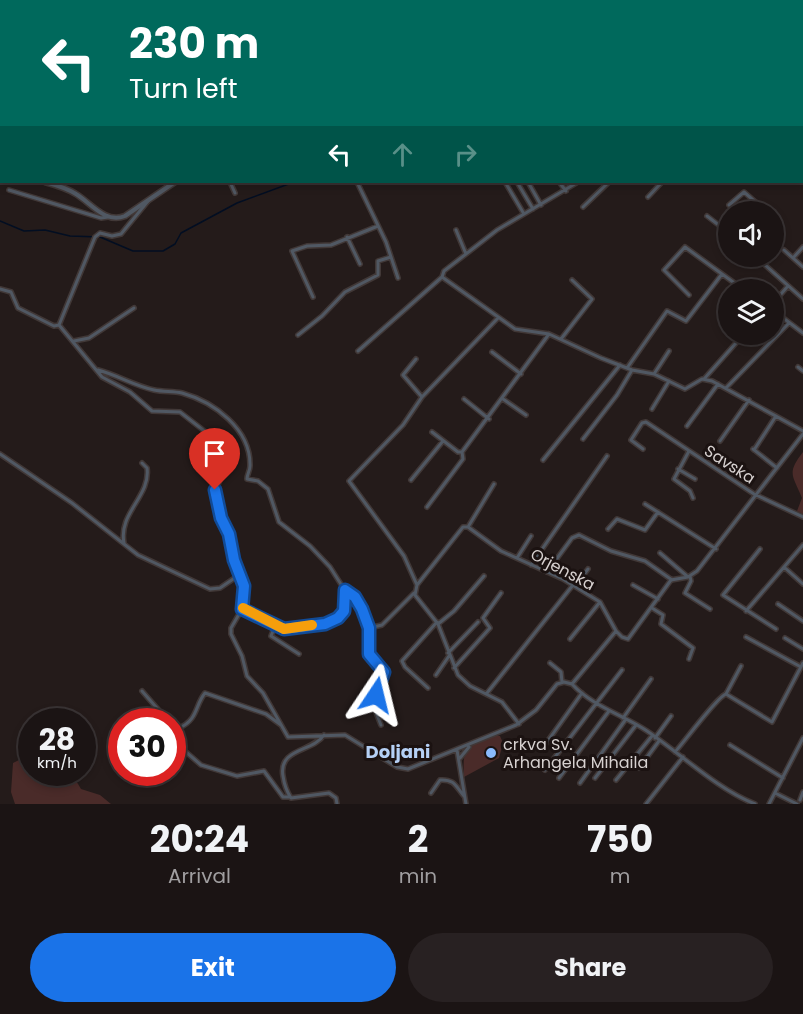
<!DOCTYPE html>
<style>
:root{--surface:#1b1414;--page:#282122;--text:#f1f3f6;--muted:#a09ea0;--line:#393334;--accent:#1a73e8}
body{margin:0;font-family:Poppins,sans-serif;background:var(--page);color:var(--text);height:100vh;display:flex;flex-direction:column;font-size:22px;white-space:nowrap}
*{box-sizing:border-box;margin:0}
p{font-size:20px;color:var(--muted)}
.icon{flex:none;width:33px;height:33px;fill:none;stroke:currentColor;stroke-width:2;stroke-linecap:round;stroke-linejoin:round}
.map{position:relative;height:804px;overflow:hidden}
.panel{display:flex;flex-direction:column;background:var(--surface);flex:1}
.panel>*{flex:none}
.top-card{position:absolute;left:0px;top:0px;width:804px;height:183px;box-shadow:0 3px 9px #0003,0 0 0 2px var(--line);background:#00695c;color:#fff;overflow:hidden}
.buttons{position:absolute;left:718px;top:201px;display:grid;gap:12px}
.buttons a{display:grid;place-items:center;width:66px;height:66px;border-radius:50%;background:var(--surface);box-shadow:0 3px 9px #0003,0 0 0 2px var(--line);font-size:30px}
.speed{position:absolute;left:18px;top:708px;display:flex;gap:12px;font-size:30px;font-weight:700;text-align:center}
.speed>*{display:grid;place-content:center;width:78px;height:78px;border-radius:50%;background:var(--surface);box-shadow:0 3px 9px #0003,0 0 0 2px var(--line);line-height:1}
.speed small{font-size:15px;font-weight:400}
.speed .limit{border:9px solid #d22;background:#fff;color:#111}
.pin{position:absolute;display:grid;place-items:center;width:51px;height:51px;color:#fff;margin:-62px -26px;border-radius:50% 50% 50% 0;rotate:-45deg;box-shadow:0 0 6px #0007}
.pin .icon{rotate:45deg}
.me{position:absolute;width:66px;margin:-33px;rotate:10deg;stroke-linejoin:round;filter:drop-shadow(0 0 4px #0008)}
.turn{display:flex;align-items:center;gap:21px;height:126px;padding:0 30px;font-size:27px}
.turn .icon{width:78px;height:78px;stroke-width:2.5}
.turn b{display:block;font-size:42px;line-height:51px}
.lanes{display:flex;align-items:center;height:57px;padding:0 30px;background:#0003;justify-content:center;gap:30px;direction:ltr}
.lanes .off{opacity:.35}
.eta{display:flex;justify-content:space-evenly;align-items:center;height:102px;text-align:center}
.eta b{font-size:36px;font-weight:700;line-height:42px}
.cta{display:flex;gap:12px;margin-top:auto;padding:12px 30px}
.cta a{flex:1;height:69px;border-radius:36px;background:var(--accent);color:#fff;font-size:24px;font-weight:700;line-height:69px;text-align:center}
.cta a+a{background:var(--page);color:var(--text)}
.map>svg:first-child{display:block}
</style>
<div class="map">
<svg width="803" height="804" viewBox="0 0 803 804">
<rect width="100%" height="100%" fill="#241b1a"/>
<!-- green -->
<path fill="#4a2b29" d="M803,452V514L797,511L802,498C793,475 786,474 803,452Z
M495,735L500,736L503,743L499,758L464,777C462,746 467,747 495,735Z
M27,756L31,758L32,772C55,772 69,766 81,789L100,795L111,804H15L11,792L13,763Z"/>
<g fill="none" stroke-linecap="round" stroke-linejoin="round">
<!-- stream -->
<path stroke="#020e22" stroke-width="1.5" d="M802,8H803
M0,221L24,231L45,230L70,236L100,237L133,251H163L175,244L181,233L237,203L294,182"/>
<!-- minor casing -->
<g stroke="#413837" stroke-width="6">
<path id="minor" d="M227,0L229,2
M252,2V0
M776,2L777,0
M802,140L803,139
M0,170L2,171
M0,175H2
M230,182L235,193
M357,182L386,242L398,278
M505,182L524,214
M517,182L533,209
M528,182L541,205
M559,182L566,191
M9,190L101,218L108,217
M648,197L662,182
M729,205L744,192L767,212
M583,207L609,182
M707,216L729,233
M456,230L466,254
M347,237L360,264
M784,250L803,267
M755,256L803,299
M793,258L803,247
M442,277L515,329L549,334L601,358L632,370L654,374L685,389L702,379L712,381L803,431
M442,277L444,271L497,230L578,182
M0,289L11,292L18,308L54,326L59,325L102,377L130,392L152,411L180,412L221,444L224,470L215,492L245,592L242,609L231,628V634L242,656L247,676L263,693L288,737L345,735L397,767L408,769L516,725L536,710L557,684L564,682L572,684
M689,295L664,270L685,247L744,290
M313,297L292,251L307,246L331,245L378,226
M774,302L788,286
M774,311L803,333
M498,318L422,397L403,425L349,481L404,556L417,585L415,595L438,624L458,675L470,686L502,702L519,724
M59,325L95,237L100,233L112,236L121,234L148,201
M298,335L322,316L345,292L378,275V261L391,257
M561,339L592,299L572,280
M74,341L89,338L134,308
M358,351L442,277
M492,352L521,374
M416,359L403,375L422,397
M798,367L803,371
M627,368L667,311L686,321L722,274
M98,370C117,375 135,386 154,390C164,392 173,391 182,393C214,402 251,429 250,466C250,471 247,474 247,479L258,481L268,489L279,522L310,546L330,567L344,589L359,602L369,628L382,625L414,593
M654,374L669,351
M704,379L744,334
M726,388L789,323
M464,399L489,419
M503,399L526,415
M652,409L669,381
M687,426L718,384
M432,432L458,452H462L549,334
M583,439L617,395L632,370
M720,441L749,400
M643,449L631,440L642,423L646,422L754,494L803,517
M753,449L777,468
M754,450L776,416
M689,451L674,479L690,491L693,498
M0,454L72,503L138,555L210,589L220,588L239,575
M543,460L620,365
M678,469L695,479
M411,480L443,441
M494,484L468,527L501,551L563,579L600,602L616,631L622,637L628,639L671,580L688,577L697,571L803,434
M645,504L716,549
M427,507L463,459L462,452
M608,529L617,519L645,530L658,512
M124,543C118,513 151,496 147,468L142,463
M760,549L723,595L776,629
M660,553L688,577
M517,558L531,536
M531,565L607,456
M784,567L803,584
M547,572L572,538L579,535L611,551L645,561L672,580
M690,576L691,581L685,593L710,609
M417,585L463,527H468
M633,585L658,599
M575,586L588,569
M778,604L803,621
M652,608L663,615L661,624L693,648L689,659
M242,609C254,615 267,624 280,628C295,632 339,624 345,609C347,603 345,596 345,590
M746,611L803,545
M438,624L454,611L484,576
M275,626L271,636L299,654
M369,628V655L384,674L373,705L381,725
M746,637L801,667
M785,638L803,649
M570,639L600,602
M448,653L478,622
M550,663L561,672L562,682
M454,668L490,628L483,618L501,593
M436,675L449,656
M572,684C592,706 623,715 647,731C681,754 717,789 755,804
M572,684L616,631
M428,688L405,667L402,661L437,622
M142,691L169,722
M487,693L573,585
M726,694L772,722L803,663
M726,694L741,666
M623,718L651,679
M172,724L179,728C198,720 195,705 205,693L266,714L281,725
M324,735C313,752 278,748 283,776C284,783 287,792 291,798L329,793L336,798L337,804
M655,738L671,716
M730,745L783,778
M542,749L582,693
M457,750L466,804
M186,752L201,765L237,776L264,771L283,797H290
M675,752C684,742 718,696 726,694
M460,758L469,747
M639,768L659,741
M545,770L622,670
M559,778L609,711
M595,778L636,725
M616,780L652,736
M580,783L626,719
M431,793L440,780C455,779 456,787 464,796
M775,793L797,804
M800,800L803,792
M646,804L683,757
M769,804L803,738"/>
</g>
<!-- tertiary casing -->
<g stroke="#413837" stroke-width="7">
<path id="tertiary" d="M667,2L671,0
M0,165H2
M45,182C56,185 67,188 76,194C91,203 105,224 125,216L175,182"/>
</g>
<!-- minor -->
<use href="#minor" stroke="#505863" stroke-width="3"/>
<!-- tertiary -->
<use href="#tertiary" stroke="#505863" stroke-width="4"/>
</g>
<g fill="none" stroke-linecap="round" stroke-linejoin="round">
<!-- route casing -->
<g stroke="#114b97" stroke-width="15">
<path id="route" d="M215,490L221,518L229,534L234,560L244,586L242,609L284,629L325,624L338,618L344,611L345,590L355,597L362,609L369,628V654L384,672L376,695"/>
</g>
<!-- route -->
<use href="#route" stroke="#1a73e8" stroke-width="10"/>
<!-- slow -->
<path stroke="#f59e0b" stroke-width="10" d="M243,608L284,629L312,625"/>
</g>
<!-- markers -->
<circle fill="#8abafc" stroke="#1b1211" stroke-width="2" cx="491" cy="753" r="6"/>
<g text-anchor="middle" stroke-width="6" stroke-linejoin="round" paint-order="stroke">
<!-- street labels -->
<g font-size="16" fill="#d7d1d0" stroke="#1b1211">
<text transform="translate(730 464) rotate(33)" y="6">Savska</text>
<text transform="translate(563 569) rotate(28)" y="6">Orjenska</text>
</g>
<!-- poi labels -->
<g font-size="16" fill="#d7d1d0" stroke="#1b1211" text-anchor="start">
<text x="503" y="750">crkva Sv.<tspan x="503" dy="18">Arhangela Mihaila</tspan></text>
</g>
<!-- neighbourhood labels -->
<g font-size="18" font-weight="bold" fill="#b5d0f5" stroke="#1b1211">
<text x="398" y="758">Doljani</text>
</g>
</g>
</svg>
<div class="buttons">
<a><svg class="icon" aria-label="sound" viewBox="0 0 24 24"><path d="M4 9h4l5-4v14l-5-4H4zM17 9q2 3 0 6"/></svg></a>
<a><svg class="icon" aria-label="layers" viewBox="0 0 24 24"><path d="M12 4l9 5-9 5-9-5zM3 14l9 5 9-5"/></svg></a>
</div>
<div class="speed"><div>28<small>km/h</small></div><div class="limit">30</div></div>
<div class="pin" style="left:215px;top:490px;background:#d93025"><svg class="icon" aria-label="arrive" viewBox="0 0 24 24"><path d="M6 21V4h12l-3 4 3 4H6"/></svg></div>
<svg class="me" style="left:376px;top:695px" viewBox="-20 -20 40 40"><path d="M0-17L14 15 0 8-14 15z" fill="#1a73e8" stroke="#fff" stroke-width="4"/></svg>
<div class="top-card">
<div class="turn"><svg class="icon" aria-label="left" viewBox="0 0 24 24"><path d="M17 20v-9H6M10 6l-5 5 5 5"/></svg><div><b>230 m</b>Turn left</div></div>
<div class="lanes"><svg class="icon" aria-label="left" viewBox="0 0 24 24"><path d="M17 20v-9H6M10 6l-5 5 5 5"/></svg><svg class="icon off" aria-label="ahead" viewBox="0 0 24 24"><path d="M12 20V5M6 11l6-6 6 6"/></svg><svg class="icon off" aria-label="right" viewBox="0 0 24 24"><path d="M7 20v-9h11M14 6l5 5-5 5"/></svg></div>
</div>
</div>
<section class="panel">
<div class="eta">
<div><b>20:24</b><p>Arrival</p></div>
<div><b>2</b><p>min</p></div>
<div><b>750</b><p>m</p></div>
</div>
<div class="cta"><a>Exit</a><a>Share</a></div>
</section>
